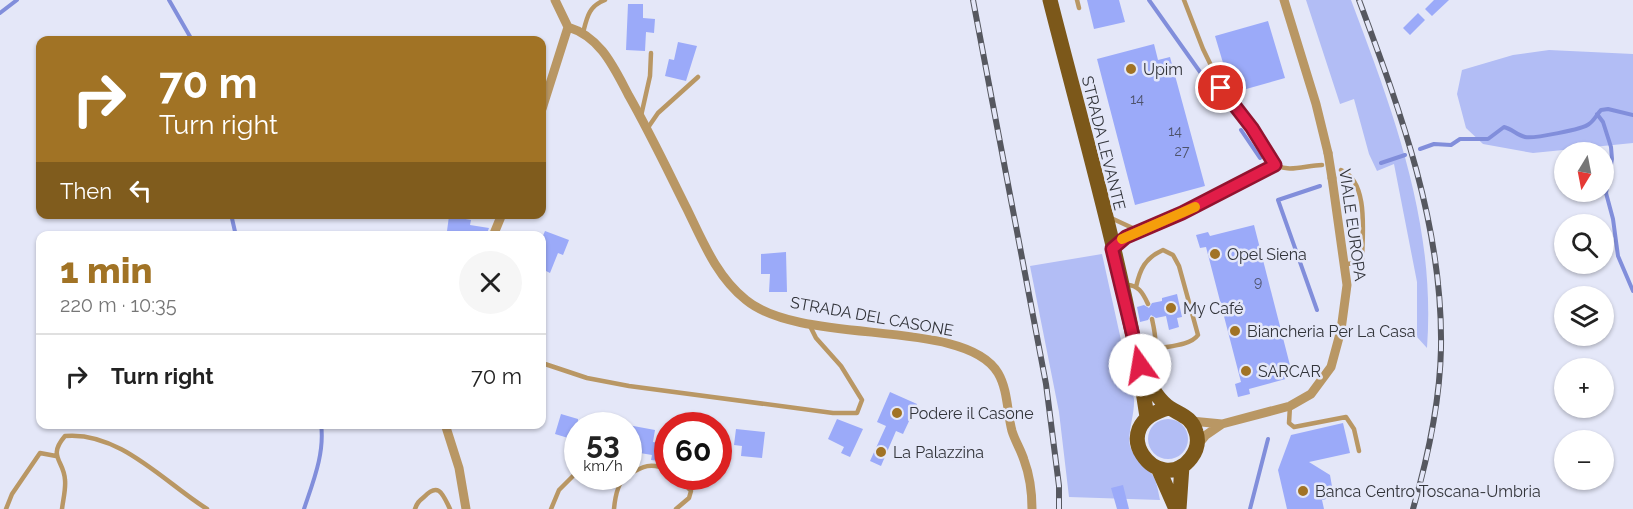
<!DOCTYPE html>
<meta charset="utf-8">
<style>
:root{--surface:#fff;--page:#f6f6f6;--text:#222;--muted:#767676;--line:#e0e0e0;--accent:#a17325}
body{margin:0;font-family:Raleway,sans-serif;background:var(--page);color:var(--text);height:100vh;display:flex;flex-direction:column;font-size:22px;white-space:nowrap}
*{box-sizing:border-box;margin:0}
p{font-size:20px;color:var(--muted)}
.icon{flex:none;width:33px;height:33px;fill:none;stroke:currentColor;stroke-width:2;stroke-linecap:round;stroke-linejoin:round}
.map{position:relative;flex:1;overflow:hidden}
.side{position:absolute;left:36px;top:231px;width:510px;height:198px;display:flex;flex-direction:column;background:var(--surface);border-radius:12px;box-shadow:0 2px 4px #0004}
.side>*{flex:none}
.banner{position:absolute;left:36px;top:36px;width:510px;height:183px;border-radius:12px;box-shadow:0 2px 4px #0004;background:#a17325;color:#fff;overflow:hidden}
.needle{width:39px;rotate:190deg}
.controls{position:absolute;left:1554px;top:142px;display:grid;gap:12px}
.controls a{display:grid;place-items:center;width:60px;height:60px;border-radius:50%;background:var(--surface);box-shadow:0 2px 4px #0004;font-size:30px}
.speed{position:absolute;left:564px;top:412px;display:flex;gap:12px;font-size:30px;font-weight:700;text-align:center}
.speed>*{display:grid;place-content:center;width:78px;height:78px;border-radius:50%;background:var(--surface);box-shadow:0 2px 4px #0004;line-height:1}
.speed small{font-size:15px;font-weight:400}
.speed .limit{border:9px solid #d22;background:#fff;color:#111}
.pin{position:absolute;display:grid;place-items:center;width:51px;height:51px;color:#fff;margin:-26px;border:3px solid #fff;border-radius:50%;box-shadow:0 2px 6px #0007}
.me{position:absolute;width:66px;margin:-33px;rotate:347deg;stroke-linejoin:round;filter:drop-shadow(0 0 4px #0008)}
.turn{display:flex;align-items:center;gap:21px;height:126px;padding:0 24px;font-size:27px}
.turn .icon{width:78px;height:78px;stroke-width:2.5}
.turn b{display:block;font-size:42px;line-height:51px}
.then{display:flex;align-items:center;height:57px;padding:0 24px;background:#0003;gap:12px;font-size:22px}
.round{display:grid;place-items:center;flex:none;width:63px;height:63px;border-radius:32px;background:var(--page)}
.overview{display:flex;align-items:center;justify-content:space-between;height:102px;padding:0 24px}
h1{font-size:36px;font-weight:800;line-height:45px;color:var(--accent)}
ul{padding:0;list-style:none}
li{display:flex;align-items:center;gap:18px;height:84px;padding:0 24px;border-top:2px solid var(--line)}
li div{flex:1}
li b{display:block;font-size:22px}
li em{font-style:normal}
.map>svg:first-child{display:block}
</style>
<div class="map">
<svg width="1633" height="509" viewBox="0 0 1633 509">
<rect width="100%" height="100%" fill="#e4e7f8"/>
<!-- green -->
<path fill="#b2bdf5" d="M1306,0H1351C1394,114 1436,224 1427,348L1417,337V282L1394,164L1377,171L1369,154L1354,99L1340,104Z
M1549,50L1633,54V143L1533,153L1483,144L1466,128L1457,94L1462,70L1513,55Z
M1102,254L1134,399C1135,414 1127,433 1130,446C1134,458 1144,463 1151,473C1157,480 1158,491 1160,500L1069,497L1059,412L1030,266Z
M1148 439a20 20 0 1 1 40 0a20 20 0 1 1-40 0Z"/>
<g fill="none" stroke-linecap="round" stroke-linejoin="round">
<!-- stream -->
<path stroke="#818edb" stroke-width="4" d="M169,0L192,40
M1149,0L1210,86
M0,13L17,0
M1597,114L1603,122L1611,147L1612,159L1606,193L1613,219L1618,256L1633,291
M1241,130L1260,158
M1420,149L1434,144L1451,145L1460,139H1488L1504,127C1512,129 1517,135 1525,137C1533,139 1584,129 1589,124C1594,121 1597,114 1601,110L1608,109L1633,115
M1381,163L1405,155
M231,214L236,236
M1317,310L1278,200L1320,186
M304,509C313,482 325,453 321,424
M1250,509L1268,439"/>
</g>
<!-- building -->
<path fill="#9baaf9" d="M1087,0H1119L1125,22L1094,29Z
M1434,0H1449L1432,16L1425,9Z
M628,4H643V18L655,19L654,33L646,32L645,51L626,50Z
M1418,13L1425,20L1410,35L1403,28Z
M1268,21L1285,78L1232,93L1215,36Z
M678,42L697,46L686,81L665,76L669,59L674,60Z
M1154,44L1158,60L1170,57L1205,186L1135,205L1097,59Z
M449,216L471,220L470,225L489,228L486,236L447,231Z
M1254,225L1293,377L1249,389L1250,394L1238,397L1235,384L1241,382L1206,247L1200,248L1196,235L1208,232L1210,236Z
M545,231L569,240L563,255L558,253L550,273L542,269V238Z
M786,252L787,292H769L770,274H761V254Z
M1177,294L1182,317L1177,318L1179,327L1169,330L1166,316L1156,318L1151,315L1148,320L1140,322L1137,307L1144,305L1149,308L1152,303L1162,301V298Z
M890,392L917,404L903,434L896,431L881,466L870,461L886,426L877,422Z
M561,414L578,419V441L555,434Z
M837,419L863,429L850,457L841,453L844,447L828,439Z
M1343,423L1350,453L1309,462L1330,475L1333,492L1330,498L1322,500L1324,509H1287L1278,470L1291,435Z
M628,425L655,430L653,442L668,444V462L651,460L652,455L628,451Z
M736,429L765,432L762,458L741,456L742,446L734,445Z
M1123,485L1129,509H1117L1111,488Z"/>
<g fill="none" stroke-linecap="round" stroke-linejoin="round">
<!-- service -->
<path stroke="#b99764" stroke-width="4.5" d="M1077,0L1079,8
M1184,0L1203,49L1222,88L1253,128L1272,161C1284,175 1305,165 1322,165
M583,33C587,17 589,6 605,0
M641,116L650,76L651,53
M647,129L658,113L698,77
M1341,170C1370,182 1362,236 1362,263L1345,264
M1111,218L1139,231
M1116,244L1126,237L1182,213L1275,165
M1125,285C1138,284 1143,293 1148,304
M1136,287C1140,269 1145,258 1163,250L1173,255L1179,266L1198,335C1190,346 1168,346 1156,349
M542,363L587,378L629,386L833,413H857L862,400L841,366L816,338L809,324
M1142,363C1160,351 1156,338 1152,319
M1290,406L1289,423L1294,427L1346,417L1354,429L1359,451
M628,475C643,466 651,462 668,470
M6,509L12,494L40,453L56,456
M62,509C63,500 66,489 65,480C64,460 47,457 65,436C119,431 164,482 207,509
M415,509C417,503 419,501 424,497C439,481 443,495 450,509
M551,509L559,490L578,471
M614,509C615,498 617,483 626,477
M676,509L689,498L691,491L678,477"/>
<!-- minor -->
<path stroke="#b99764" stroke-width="9" d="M1284,0L1316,104L1328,153
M568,27C601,37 614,68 629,96C650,133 668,171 687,209C703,242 717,277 746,300C803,347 965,317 998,373C1008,390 1007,412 1012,431C1015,441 1021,450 1024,460C1030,476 1032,492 1032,509
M542,109L568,27L555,0
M493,236L502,214
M1191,421L1222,424L1290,406L1311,394L1331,367L1341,330L1347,285L1332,178
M445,424L459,468L466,509
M1197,446L1206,435L1222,424"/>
<!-- primary -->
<path stroke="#7c581a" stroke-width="15" d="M1050,0C1085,138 1126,276 1147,417
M1145,375C1151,387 1159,401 1170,408C1181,415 1192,417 1196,432C1199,441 1197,450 1191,458C1159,499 1101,425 1169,408
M1158,468L1176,509
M1179,509L1182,466"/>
<!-- rail casing -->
<g stroke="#565860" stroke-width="6">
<path id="rail" d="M973,0L1046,384L1059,486V509
M1359,0C1401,113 1443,226 1441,348C1440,402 1428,457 1413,509"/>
</g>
<!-- rail -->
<use href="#rail" stroke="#e4e7f8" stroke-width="4" stroke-dasharray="11" stroke-linecap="butt"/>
<!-- minor-bridge -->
<path stroke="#b99764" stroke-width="9" d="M1328,153L1332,178"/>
</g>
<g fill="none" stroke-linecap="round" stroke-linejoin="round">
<!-- route casing -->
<g stroke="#92132f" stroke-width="15">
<path id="route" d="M1140,365L1112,249L1126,237L1182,213L1275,165L1252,128L1221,88"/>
</g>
<!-- route -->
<use href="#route" stroke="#e11d48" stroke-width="10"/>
<!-- slow -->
<path stroke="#f59e0b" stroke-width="10" d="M1122,239L1195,207"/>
</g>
<!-- markers -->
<g fill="#a17325" stroke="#e4e7f8" stroke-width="2">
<circle cx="1131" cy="69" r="6"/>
<circle cx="1215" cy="254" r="6"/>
<circle cx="1171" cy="308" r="6"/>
<circle cx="1235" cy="331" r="6"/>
<circle cx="1246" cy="371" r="6"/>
<circle cx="897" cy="413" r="6"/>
<circle cx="881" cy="452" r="6"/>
<circle cx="1303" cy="491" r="6"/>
</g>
<g text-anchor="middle" stroke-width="5" stroke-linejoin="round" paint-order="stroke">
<!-- number labels -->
<g font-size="14" fill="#4d526a">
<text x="1137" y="104">14</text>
<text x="1175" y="136">14</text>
<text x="1182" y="156">27</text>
<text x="1258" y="287">9</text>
</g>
<!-- poi labels -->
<g font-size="16" fill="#33353b" stroke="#e4e7f8" text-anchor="start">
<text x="1143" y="75">Upim</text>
<text x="1227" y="260">Opel Siena</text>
<text x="1183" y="314">My Café</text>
<text x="1247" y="337">Biancheria Per La Casa</text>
<text x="1258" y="377">SARCAR</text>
<text x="909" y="419">Podere il Casone</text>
<text x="893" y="458">La Palazzina</text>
<text x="1315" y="497">Banca Centro Toscana-Umbria</text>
</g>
<!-- street labels -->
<g font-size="16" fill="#33353b" stroke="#e4e7f8">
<text transform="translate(1104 143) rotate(76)" y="6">STRADA LEVANTE</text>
<text transform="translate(1353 225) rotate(82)" y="6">VIALE EUROPA</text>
<text transform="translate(872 316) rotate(10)" y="6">STRADA DEL CASONE</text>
</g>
</g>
</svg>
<div class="controls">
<a><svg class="needle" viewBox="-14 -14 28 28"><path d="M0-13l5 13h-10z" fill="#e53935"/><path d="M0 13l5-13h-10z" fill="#767676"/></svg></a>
<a><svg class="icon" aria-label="search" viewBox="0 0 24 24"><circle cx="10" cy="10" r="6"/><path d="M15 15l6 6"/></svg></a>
<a><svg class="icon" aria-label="layers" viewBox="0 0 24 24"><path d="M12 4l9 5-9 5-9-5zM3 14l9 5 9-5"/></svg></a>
<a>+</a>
<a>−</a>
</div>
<div class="speed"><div>53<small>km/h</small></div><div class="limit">60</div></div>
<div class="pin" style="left:1221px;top:88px;background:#d93025"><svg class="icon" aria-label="arrive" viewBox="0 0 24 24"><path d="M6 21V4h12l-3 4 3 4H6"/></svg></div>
<svg class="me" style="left:1140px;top:365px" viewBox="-20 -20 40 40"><circle r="19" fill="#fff"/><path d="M0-13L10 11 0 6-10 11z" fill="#e11d48"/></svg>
<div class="banner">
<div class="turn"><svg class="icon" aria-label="right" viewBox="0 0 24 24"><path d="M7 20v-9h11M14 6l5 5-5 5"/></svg><div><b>70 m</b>Turn right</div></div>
<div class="then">Then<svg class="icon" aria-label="left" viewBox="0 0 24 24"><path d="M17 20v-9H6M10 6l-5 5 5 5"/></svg></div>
</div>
<section class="side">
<div class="overview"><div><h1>1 min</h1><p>220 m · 10:35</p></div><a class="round"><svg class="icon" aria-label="close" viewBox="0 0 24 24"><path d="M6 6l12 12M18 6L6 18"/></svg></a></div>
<ul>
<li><svg class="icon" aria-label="right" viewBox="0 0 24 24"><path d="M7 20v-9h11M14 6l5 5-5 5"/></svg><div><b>Turn right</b></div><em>70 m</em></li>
</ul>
</section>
</div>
